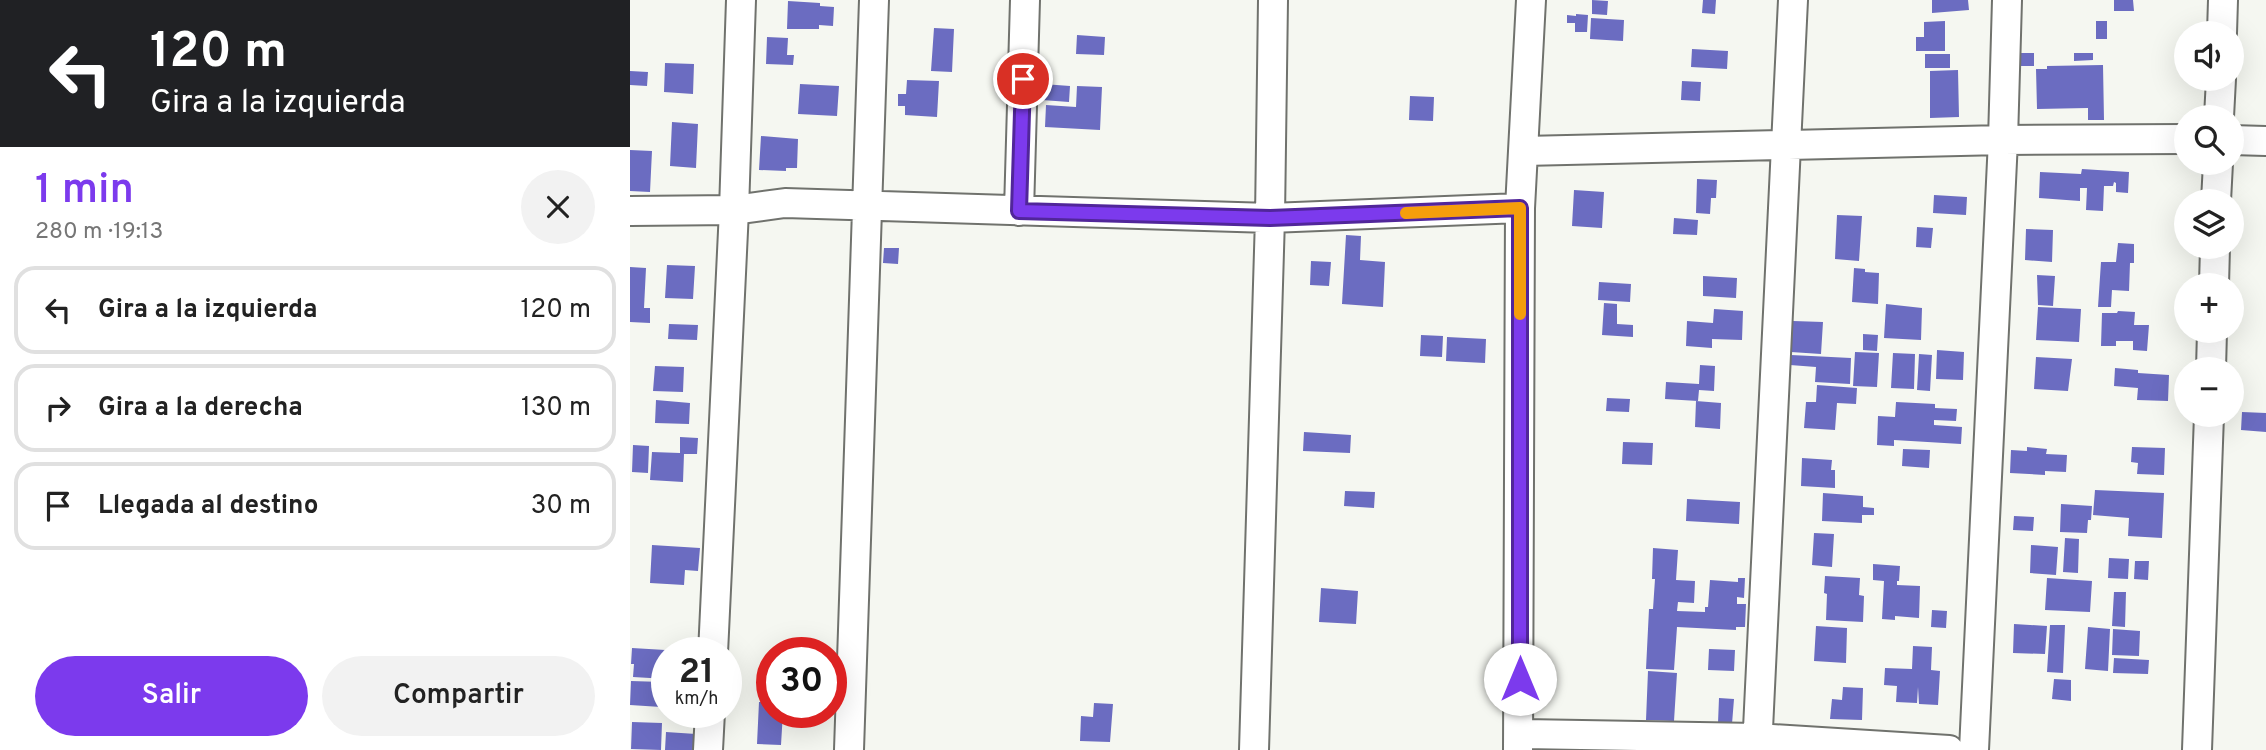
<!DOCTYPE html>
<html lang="es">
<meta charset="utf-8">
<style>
:root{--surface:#fff;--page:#f2f2f2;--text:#222;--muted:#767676;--line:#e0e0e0;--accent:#7c3aed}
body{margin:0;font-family:Overpass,sans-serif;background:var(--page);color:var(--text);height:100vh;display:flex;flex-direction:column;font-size:26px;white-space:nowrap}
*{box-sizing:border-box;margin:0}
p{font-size:23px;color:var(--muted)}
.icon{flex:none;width:38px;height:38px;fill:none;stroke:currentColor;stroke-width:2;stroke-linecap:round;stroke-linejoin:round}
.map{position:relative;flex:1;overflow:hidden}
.details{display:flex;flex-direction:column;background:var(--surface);width:630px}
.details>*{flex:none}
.hud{background:#202124;color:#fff;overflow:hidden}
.controls{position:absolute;left:1544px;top:21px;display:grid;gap:14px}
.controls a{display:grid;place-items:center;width:70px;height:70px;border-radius:50%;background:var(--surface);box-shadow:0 7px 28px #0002;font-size:35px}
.speed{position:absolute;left:21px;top:637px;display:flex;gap:14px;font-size:35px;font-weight:700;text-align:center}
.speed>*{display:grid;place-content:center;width:91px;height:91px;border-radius:50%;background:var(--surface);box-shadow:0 7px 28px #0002;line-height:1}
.speed small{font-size:18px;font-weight:400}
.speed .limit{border:10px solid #d22;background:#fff;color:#111}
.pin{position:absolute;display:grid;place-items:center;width:60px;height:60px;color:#fff;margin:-30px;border:4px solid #fff;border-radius:50%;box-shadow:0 2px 7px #0007}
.me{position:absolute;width:77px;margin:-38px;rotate:0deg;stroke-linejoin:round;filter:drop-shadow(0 0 5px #0008)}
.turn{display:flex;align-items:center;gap:24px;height:147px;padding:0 35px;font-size:32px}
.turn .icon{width:91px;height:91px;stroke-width:2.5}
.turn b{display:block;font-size:49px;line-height:60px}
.round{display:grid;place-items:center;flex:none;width:74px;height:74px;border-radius:37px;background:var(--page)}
.headline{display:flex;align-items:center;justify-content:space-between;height:119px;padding:0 35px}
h1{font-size:42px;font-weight:600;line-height:52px;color:var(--accent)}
.primary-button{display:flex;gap:14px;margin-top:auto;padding:14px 35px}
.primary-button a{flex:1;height:80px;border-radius:42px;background:var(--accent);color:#fff;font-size:28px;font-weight:600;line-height:80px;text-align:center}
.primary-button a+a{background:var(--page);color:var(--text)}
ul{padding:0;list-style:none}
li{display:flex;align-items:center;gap:21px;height:88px;margin:0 14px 10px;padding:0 21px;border:4px solid var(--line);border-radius:21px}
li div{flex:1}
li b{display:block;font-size:26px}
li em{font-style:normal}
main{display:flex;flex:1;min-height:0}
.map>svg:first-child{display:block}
</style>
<main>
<section class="details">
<div class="hud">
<div class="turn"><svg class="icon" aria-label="left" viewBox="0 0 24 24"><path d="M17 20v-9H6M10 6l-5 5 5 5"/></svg><div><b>120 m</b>Gira a la izquierda</div></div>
</div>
<div class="headline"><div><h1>1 min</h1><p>280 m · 19:13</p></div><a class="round"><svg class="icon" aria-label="close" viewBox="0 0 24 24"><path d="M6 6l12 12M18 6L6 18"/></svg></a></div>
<ul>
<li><svg class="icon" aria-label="left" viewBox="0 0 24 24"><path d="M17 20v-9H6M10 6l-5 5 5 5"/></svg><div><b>Gira a la izquierda</b></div><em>120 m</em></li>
<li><svg class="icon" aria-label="right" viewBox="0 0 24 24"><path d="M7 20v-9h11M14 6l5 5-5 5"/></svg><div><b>Gira a la derecha</b></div><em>130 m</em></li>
<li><svg class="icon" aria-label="arrive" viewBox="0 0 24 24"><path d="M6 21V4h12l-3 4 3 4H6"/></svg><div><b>Llegada al destino</b></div><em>30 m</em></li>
</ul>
<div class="primary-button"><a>Salir</a><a>Compartir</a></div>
</section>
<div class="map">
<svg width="1636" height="750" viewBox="0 0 1636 750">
<rect width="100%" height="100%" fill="#f5f7f1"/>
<!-- building -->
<path fill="#6b6cc1" d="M962,0L978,1L977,15L962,14Z
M1073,0H1086L1085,14L1072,13Z
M1302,0H1338L1339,10L1302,13Z
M1484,0H1503L1504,11H1484Z
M158,1L190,3V6L204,7L203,26L189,25V29H157Z
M946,14L958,15L957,32H945V23H937V15L946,16Z
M961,18L994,20L993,41L960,39Z
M1315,21V51H1286V37H1294V22Z
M1466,21H1477V39H1466Z
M304,28L324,29L322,72L301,71Z
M447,35L475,37L474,55L446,54Z
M137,37L158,38L157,55H164L163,65L136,64Z
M1062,49L1098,51L1097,69L1061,67Z
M1391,53H1404V66H1391Z
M1444,53H1463V60L1444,61Z
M1295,54H1320V68H1295Z
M35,63L64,64L63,94L34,92Z
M1473,65L1474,120H1458V108L1407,109L1406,69H1417V66Z
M1328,70L1329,117L1300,118V71Z
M0,71L18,72L17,86L0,85Z
M277,80L309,81L307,117L275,115V106H268V94H276Z
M1052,81L1071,82L1070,101L1051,100Z
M170,84L209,86L207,116L168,114Z
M413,84L440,86L439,102L412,100Z
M447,86L472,87L470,130L415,127L416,105L446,107Z
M780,96L804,97L803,121L779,120Z
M42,122L68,124L66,168L40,166Z
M131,136L168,139L167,168H156V171L129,170Z
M0,150L22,151L20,192L0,191Z
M1452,169L1499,172L1498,193L1486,192V183L1484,182L1483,186H1474L1473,211L1456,210L1457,188H1450V201L1409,198L1410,172L1451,174Z
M1067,179L1087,180L1086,198H1081L1080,214L1066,213Z
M944,190L974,192L972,228L942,226Z
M1304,195L1337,197L1336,215L1303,213Z
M1207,215L1232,216L1229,261L1205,259Z
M1044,218L1068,220L1067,235L1043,234Z
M1287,227L1303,228L1301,248L1286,247Z
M1396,229L1423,230L1422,262L1395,260Z
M716,235L731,236L730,260L755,262L753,307L712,304Z
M1488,243L1504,244V263H1500L1499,291L1482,290L1481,307H1468L1471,262H1486Z
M254,248H269L268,264L253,263Z
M681,261L701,262L699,286L680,285Z
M37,265L65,266L63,299L35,298Z
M0,267L16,268L14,308H20V323L0,322Z
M1224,268L1235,269V272L1249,273L1248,304L1222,302Z
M1407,275L1425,276L1423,306L1408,305Z
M1073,276L1107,278L1106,298L1073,296Z
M969,282L1001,284L1000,302L968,300Z
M974,303L987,304V324L1003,325V337L972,335Z
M1256,304L1292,308L1291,340L1254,338Z
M1408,307L1451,309L1449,342L1406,340Z
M1084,309L1113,311L1112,340L1082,339V348L1056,346L1057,321L1083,323Z
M1488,311L1505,312L1504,325H1519L1517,351L1503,350V341H1486V346H1471L1472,313H1487Z
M1163,321L1193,322L1191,354L1161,352Z
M39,324L68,325L67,340L38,339Z
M1233,334L1248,335L1247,351L1233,350Z
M791,335L813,336L812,357L790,356Z
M817,337L856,339L855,363L816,361Z
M1307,350L1334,352L1333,380L1306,379Z
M1225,352L1249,353L1247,387L1223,386Z
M1263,353L1285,354L1284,389L1261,388Z
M1289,354L1302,355L1300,391L1287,390Z
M1161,355L1221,358L1220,384L1185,382L1186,367L1160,365Z
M1406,357L1442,359L1438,391L1404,389Z
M1070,365L1085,366L1084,391L1069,390L1068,401L1035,399L1036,382L1069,384Z
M25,366L54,367L53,392L23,391Z
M1485,368L1508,370V373L1539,375L1538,401L1507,400L1508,388L1484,386Z
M1187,385L1227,388L1226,404L1207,403L1205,430L1174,428L1176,402H1186Z
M977,398L1000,399L999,412L976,411Z
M26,400L60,403L59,424L25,423Z
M1066,401L1091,403L1090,429L1065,427Z
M1266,402L1305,404V408L1327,409L1326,421L1304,420V425L1332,427L1331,444L1264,440V446L1247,445L1248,416L1265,417Z
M1612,412L1636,413V432L1611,430Z
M674,432L721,435L720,453L673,451Z
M50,437L68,438L67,454H54L53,482L20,480L22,452L50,453Z
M993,442L1023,443L1022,465L992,464Z
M3,445L19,446L18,473L2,472Z
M1397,447L1417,449L1416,454L1437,455L1436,472L1415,471V475L1380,473L1381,450L1397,451Z
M1502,447L1535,448L1534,475L1507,474L1508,463L1501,462Z
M1273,449L1300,450L1299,468L1272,466Z
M1172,458L1202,460L1201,470H1205V488L1171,486Z
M1465,490L1534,493L1532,538L1498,536L1499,518L1463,515Z
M715,491L745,492L744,508L714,506Z
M1193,493L1233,496V507L1244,508V515H1232V523L1192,521Z
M1057,499L1110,502L1109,524L1056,521Z
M1431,504L1462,506L1461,520H1458L1457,533L1430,532Z
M1384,516L1404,517L1403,531L1383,530Z
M1184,533L1204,534L1202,567L1182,565Z
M1435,538L1449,539L1448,573L1433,572Z
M22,545L70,548L68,571L55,570L54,585L20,583Z
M1401,545L1428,547L1426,575L1400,573Z
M1023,548L1048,550L1046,580L1065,581L1064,603L1048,602L1047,611L1075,612V607H1078L1080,580L1108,582V578H1115L1114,598L1107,597V604H1116L1115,627H1106V630L1047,627L1044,670L1016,669L1019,609H1023L1025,579H1022Z
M1479,558L1499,559L1498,579L1478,578Z
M1505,561H1519L1518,580L1504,579Z
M1243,564L1270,566L1269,581H1267V585L1290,586L1289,618L1265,616V620L1252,619L1254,581L1243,580Z
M1195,576L1230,578L1229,595L1234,596L1233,622L1196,620L1197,594L1194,593Z
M1417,578L1462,581L1460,612L1415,610Z
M691,588L728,591L726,624L689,622Z
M1484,592H1496L1495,627L1482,626Z
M1302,610L1317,611L1316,628L1301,627Z
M1384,624L1417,626L1415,654L1383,653Z
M1420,625H1435L1433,673L1417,672Z
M1186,626L1217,628L1216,663L1184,661Z
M1458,627L1480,629L1478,671L1455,669Z
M1483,629L1510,631L1509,656L1482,655Z
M1283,646L1302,647L1301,670L1310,671L1308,705L1289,704L1288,687L1287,703L1266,702L1267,686L1254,685L1255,668L1282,669Z
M2,648L52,651V653H37V679L3,677L4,664H1Z
M1079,649L1105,650L1104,671L1078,670Z
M1484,658L1519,660L1518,674L1483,673Z
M1018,671L1047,673L1044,721L1016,720Z
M1424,679L1441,680V701L1422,699Z
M1,681L32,682L31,707L0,705Z
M1213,687L1233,688L1232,720L1200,719L1202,699L1212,700Z
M1089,698L1104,699L1102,724L1088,723Z
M129,702H142V712H153L151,745L127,744Z
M464,703L483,704L480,742L450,741L451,716L463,717Z
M2,722L32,723L31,750L1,749Z
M36,732L66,734L65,750H35Z"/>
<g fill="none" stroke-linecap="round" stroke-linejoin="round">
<!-- minor casing -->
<g stroke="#70726d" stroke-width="32">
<path id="minor" d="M1592,33L1593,0
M1589,117L1591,79
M1601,140L1636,141
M893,151L1373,140L1556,139
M1586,201L1588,163
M0,211L104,210L155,203L640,218L890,208
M389,211L395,0
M1584,285L1585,247
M1581,369L1582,331
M83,653L104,210L111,0
M890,734L1127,738L1319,750
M78,750L80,712
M219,750L244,0
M624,750L640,218L643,0
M888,750L890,208L901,0
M1127,750L1163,0
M1344,750L1373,140L1377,0
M1567,750L1579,415"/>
</g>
<!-- minor -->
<use href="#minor" stroke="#fff" stroke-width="28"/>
</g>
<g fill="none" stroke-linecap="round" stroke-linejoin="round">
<!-- route casing -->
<g stroke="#51269a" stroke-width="18">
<path id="route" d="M393,79L389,211L640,218L890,208V679"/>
</g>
<!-- route -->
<use href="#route" stroke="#7c3aed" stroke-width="12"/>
<!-- slow -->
<path stroke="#f59e0b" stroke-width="12" d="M776,213L890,208V314"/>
</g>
</svg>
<div class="controls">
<a><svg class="icon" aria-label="sound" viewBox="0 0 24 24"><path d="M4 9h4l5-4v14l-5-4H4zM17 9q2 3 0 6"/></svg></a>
<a><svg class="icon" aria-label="search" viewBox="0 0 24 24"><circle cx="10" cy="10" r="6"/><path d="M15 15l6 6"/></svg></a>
<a><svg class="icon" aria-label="layers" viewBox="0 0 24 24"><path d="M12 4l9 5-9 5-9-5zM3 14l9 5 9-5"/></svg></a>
<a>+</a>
<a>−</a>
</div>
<div class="speed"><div>21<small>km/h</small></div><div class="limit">30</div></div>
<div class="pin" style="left:393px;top:79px;background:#d93025"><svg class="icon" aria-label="arrive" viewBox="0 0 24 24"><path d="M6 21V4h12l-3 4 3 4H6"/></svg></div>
<svg class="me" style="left:890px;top:679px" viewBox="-20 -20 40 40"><circle r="19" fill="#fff"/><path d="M0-13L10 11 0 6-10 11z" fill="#7c3aed"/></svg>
</div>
</main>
